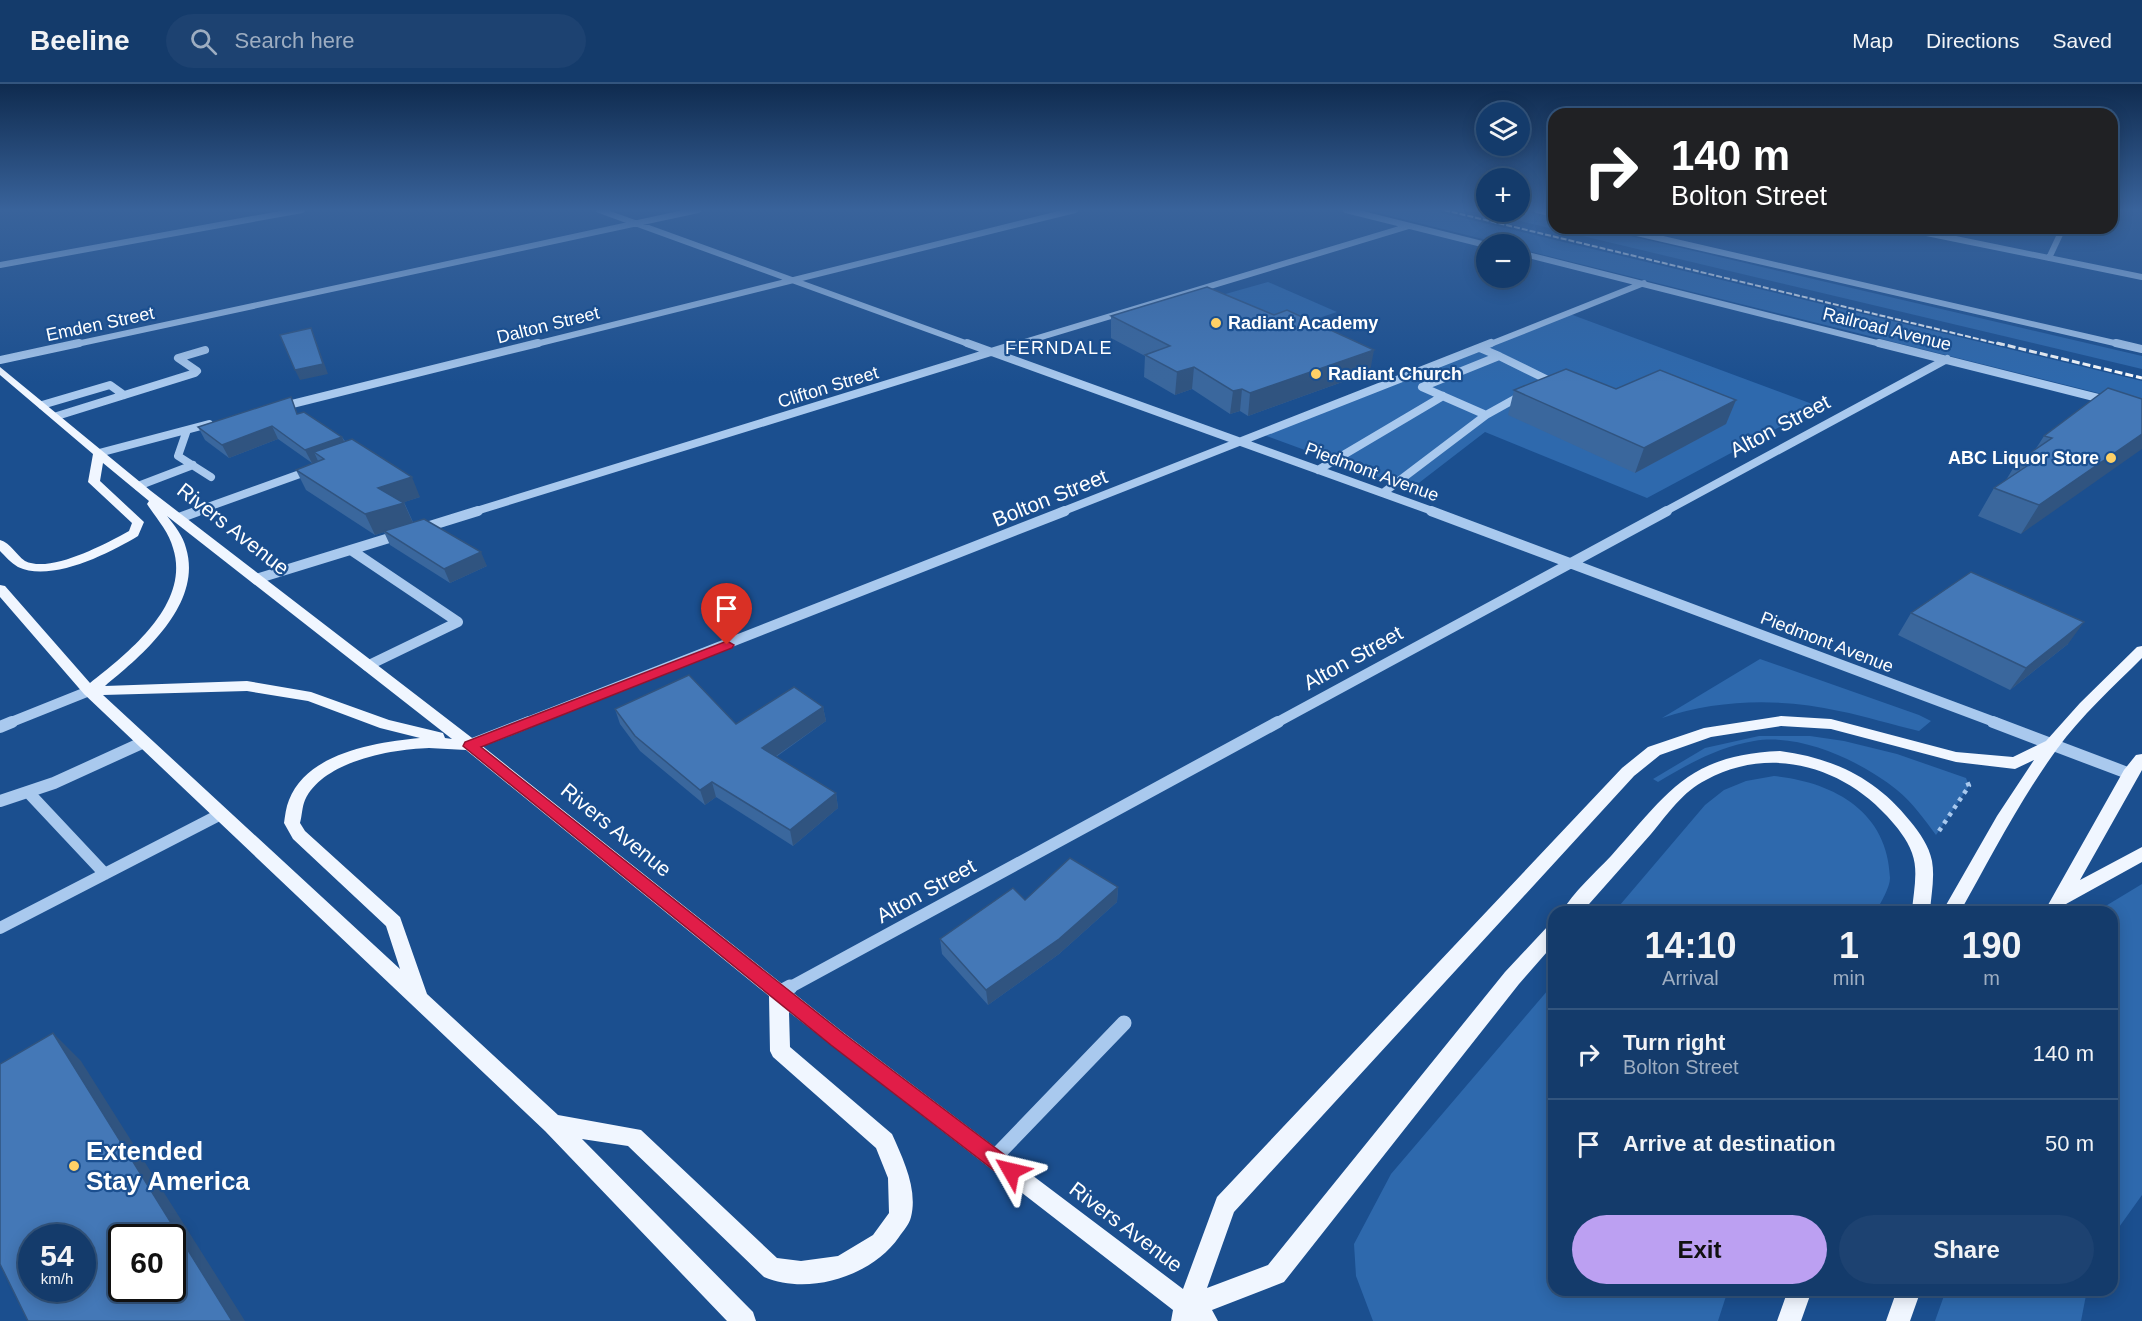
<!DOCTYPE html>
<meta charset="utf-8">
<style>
:root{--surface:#143b6b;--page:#1d4271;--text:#f1f3f6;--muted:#9dadc1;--line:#33557e;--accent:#bca0f2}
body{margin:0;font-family:Helvetica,sans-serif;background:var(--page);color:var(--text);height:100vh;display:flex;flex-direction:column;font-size:22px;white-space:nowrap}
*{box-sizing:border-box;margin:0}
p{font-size:20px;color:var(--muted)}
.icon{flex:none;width:33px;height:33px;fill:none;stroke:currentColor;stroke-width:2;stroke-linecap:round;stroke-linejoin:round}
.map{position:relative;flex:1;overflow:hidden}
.panel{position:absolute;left:1548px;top:822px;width:570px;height:390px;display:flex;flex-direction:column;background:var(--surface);border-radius:18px;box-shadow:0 3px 15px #0003,0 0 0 2px var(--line)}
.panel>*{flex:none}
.banner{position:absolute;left:1548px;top:24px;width:570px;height:126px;border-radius:18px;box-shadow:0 3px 15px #0003,0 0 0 2px var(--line);background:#202124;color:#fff;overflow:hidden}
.buttons{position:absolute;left:1476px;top:18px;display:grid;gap:12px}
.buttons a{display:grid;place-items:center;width:54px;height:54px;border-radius:50%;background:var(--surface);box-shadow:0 3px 15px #0003,0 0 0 2px var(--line);font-size:30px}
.speed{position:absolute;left:18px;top:1140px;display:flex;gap:12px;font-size:30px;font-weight:700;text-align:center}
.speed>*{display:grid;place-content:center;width:78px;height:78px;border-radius:50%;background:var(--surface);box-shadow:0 3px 15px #0003,0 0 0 2px var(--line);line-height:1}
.speed small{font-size:15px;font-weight:400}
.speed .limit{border:3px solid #111;border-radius:9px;background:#fff;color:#111}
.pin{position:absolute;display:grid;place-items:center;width:51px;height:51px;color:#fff;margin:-62px -26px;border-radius:50% 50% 50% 0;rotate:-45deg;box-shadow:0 0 6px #0007}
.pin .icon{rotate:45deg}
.me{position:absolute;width:66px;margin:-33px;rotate:307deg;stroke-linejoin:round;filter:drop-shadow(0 0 4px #0008)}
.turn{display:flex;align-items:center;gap:21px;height:126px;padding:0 24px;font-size:27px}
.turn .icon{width:78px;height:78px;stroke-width:2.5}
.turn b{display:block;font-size:42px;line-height:51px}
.eta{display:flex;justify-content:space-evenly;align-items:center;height:102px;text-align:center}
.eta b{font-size:36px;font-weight:600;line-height:42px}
.action{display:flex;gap:12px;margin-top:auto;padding:12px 24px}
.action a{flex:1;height:69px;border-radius:36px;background:var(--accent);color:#111;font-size:24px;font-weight:600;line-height:69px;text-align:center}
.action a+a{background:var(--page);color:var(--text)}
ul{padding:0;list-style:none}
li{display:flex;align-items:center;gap:18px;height:90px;padding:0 24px;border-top:2px solid var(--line)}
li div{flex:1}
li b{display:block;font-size:22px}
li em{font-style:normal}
header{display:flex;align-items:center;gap:36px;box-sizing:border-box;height:84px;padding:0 30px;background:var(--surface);border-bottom:2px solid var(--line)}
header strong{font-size:28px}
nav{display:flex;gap:33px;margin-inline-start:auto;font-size:21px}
.search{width:420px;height:54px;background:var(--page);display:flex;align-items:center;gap:15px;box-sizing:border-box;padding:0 21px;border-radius:33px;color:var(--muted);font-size:22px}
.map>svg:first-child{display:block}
</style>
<header>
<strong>Beeline</strong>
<div class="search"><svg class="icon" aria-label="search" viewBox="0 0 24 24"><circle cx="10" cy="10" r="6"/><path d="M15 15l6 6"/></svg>Search here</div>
<nav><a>Map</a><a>Directions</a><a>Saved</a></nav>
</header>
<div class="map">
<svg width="2142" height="1237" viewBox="0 0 2142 1237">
<rect width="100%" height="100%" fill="#1b4f8f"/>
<!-- green -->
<path fill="#2e69ad" d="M1366,126H1430L2142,297V320L1520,165V160H1503Z
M1473,126H1520L1554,134V144H1596L2142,272V285Z
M1268,198L1337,228L1270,250L1197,218Z
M1570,230L1823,324L1814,329L1804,330L1647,414L1485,348L1411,405L1261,350Z
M1760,575L1919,631L1931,637L1919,647C1892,641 1866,632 1839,627C1781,614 1719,615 1662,634Z
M1759,652H1810L1844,657L1897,670L1966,694L1969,702L1936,751C1924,735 1913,719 1897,706C1861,677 1801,649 1754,657C1718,663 1688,680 1658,698L1653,695L1705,664Z
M1774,692C1833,698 1888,727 1890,794C1890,804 1880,819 1876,828H1614L1705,721L1724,706L1746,697Z
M2142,800V1111L2112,1153V828H2101L2104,823Z
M1554,899V1206H1728L1718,1237H1373L1356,1192L1354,1160L1391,1090Z
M1946,1206H2087L2081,1237H1935Z"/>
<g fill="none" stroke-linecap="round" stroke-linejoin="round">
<!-- path -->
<path stroke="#a9c9ee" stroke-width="4.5" stroke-dasharray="4 5" stroke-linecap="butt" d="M1939,747L1969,702L1966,695"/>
<!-- minor-far4 -->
<path stroke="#a9c9ee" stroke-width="6" d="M599,126L971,261
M1346,126L1486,161
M1537,126L1554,130
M1615,144L2123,261
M1902,144L2142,193
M1520,169L1885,261
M2049,174L2063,144
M0,181L302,126
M72,261L698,126
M532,261L1075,126
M1015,261L1409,142
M1488,261L1644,199"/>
<!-- minor-far3 -->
<path stroke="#a9c9ee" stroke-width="8" d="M967,259L1435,428
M1879,259L2110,317
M2116,259L2142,265
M1499,272L1550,297L1544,300
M0,276L79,259
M42,321L110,301L124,311
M280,323L538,259
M1486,331L1522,311
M57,332L195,289L197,287L178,274L205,266
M187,346L178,372L211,393
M99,369L209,340
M1318,386L1443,312
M138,402L193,381
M1383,409L1486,331L1422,303L1499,272L1480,264
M194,428L311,386
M473,428L1020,259
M1061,428L1491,259
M1664,428L1947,275"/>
<!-- minor-far2 -->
<path stroke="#a9c9ee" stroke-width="10" d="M1431,427L1997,639
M179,434L198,427
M420,445L478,427
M351,466L458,538L367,582
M256,495L399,451
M9,639L89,607
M525,639L1065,427
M1276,639L1667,427"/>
<!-- minor-far1 -->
<path stroke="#a9c9ee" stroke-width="12" d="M1993,638L2130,690
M0,643L12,638
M470,661L529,638
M28,708L105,790
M0,717L54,699L144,658
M0,844L221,730
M787,905L1278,638"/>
<!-- minor -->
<path stroke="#a9c9ee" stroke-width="15" d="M779,909L790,903
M994,1074L1124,939"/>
<!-- major -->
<path fill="#f0f6ff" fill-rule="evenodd" d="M0,283L151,407L476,657L844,949L1183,1205L1217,1113L1622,684L1648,663L1704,644L1781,632L1831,635L1956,668L2013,673L2046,657L2080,619L2137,563L2142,562V574C2113,603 2081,632 2057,665C2020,716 1991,773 1960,828H1942L1997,732L2034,676L2015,685L1956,678L1831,645L1781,642L1711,653L1660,671L1634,692L1234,1128L1207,1204L1268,1181L1505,888L1548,842L1554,840V860L1519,900L1284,1198L1212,1226L1218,1237H1171L1173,1226L789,928L790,963L892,1050C903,1075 918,1105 911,1133C909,1141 903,1147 899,1153C872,1192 809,1212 764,1193L628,1062L582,1055L753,1228L756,1237H727L545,1047L84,610L0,513V501L5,502L90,599C128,569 191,520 173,464C169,448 156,434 147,420L149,417L103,379L100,397L144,438L138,452C110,469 51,499 18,483C11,479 5,472 0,467V456C11,459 16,471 25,477C49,489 99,463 120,452L129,447L132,439L88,398L93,370L0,291ZM167,432L452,655L445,654L443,649L389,636L311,608L247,597L105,602C143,571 203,520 186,464C183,452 175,442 167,432ZM247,607L308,617L380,644L420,654C376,658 307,669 289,716C286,723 285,732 284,739L293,755L386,842L400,885L103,611ZM429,664L466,666L769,912L770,967L773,973L876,1064L888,1094L889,1129L873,1151L838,1172L801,1177L777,1174L641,1046L558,1031L427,910L400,833L305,747L300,739C302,732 302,723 305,716C323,677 392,665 429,664Z
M1780,667C1833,674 1876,694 1910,737C1920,749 1929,762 1932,777C1935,794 1931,811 1930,828H1912C1913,809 1919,788 1912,769C1907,755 1897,743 1887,732C1840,681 1769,662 1706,696C1683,707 1667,731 1651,750C1628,776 1605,802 1582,828H1562C1573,808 1595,789 1611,772C1668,709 1687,671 1780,667Z
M2142,670V686L2080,796L2142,763V778L2066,820L2062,828H2044L2124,686L2136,671Z
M1788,1206H1812L1801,1237H1777Z
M1897,1206H1921L1910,1237H1886Z"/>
<!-- rail-far1 -->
<path stroke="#fff" stroke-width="2" stroke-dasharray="6 2" stroke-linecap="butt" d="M1444,126L2003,261"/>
<!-- rail -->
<path stroke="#fff" stroke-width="3" stroke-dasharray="8 3" stroke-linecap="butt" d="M1997,259L2142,294"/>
</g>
<!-- wall -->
<path fill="#3a679d" d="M1111,232L1370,288L1248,332L1240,327L1230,330L1192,305L1175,311L1144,293L1145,272L1111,254Z
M1616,305L1736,316L1726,340L1635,389L1508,331L1514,306Z
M2142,315L2021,450L1978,432L1994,404L2006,396L2017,378L2035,366L2044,352Z
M299,330L342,353L345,357L420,413L404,418L413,438L487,482L450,499L390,461L384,448L375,451L306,406L296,386L318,377L312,379L278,355L229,374L205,356L198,343Z
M1911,529L2068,560L2010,606L1898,551Z
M823,623L826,637L776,673L836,709L838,724L793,762L716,713L705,721L640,667L620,640L615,625L736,640Z
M1118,803L1117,818L1059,870L988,921L942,870L940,855Z"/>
<!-- shaded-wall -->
<path fill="#305480" d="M311,244L315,254L328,290L300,296L295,286Z
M1374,266L1370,288L1248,332L1250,309Z
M1194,283L1192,305L1175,311L1177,288Z
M1242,305L1240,327L1230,330L1233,307Z
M1736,316L1726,340L1635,389L1644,364Z
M272,342L278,355L229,374L222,361Z
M2142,350V365L2021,450L2039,421Z
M342,353L348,366L314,368L318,377L312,379L305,366Z
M412,393L420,413L387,424L378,404Z
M404,419L413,439L375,451L365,430Z
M481,468L487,482L450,499L444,485Z
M2084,538L2068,560L2010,606L2026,584Z
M823,623L826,637L766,679L762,664Z
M712,698L716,713L705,721L700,706Z
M836,709L838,724L793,762L790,746Z
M1118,803L1117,818L1059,870L988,921L986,906Z
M53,949L81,977L245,1237H232Z"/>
<!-- building -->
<path fill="#4478b7" stroke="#305480" stroke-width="1.5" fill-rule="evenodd" d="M1207,203L1274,231L1287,226L1374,266L1250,309L1242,305L1233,307L1194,283L1177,288L1145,271L1170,262L1111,232Z
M311,244L323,280L295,286L280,251Z
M1566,285L1616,305L1660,286L1736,316L1644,364L1514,306Z
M2108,304L2142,315V350L2039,421L1994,404L2027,382L2017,378L2052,354L2044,352Z
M291,313L297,330L304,328L342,353L305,366L272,342L222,361L198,343Z
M352,355L412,393L378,404L404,419L365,430L296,386L324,375L314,368Z
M424,435L481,468L444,485L384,447Z
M1971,488L2084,538L2026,584L1911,529Z
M689,591L736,640L794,603L823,623L762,664L836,709L790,746L712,698L700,706L635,652L615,625Z
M1070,774L1118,803L1059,855L986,906L940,855L1013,804L1025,816Z
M53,949L232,1237H28L0,1180V980ZM32,1154H82V1204H32ZM122,1154H172V1204H122Z"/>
<!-- sky -->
<linearGradient id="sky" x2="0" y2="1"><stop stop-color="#0f2b4f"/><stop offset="0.42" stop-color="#39639b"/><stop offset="1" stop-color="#39639b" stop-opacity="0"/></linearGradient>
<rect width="2142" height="299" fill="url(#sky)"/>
<!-- route -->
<path fill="#e11d48" stroke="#92132f" stroke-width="1.5" d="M727,557L734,561L732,564L481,663L844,950L1018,1081L1021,1087L1018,1094L1011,1097L1004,1094L831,961L463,662L465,658Z"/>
<!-- markers -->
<g fill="#ffd166" stroke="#1b4f8f" stroke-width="2">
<circle cx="1216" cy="239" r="6"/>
<circle cx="1316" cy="290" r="6"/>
<circle cx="2111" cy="374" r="6"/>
<circle cx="74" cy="1082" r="6"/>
</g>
<g text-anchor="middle" stroke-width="4.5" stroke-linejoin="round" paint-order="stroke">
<!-- far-poi labels -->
<g font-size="18" font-weight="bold" fill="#fff" stroke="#1b4f8f" text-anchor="start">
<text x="1228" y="245">Radiant Academy</text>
<text x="1328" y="296">Radiant Church</text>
<text x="2099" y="380" text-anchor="end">ABC Liquor Store</text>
</g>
<!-- far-street labels -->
<g font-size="18" fill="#fff" stroke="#1b4f8f">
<text transform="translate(100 240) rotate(-12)" y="6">Emden Street</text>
<text transform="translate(548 241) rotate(-14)" y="6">Dalton Street</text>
<text transform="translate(1887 245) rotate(14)" y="6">Railroad Avenue</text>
<text transform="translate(828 303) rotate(-17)" y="6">Clifton Street</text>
<text transform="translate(1372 388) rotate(20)" y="6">Piedmont Avenue</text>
<text transform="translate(1827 558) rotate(21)" y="6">Piedmont Avenue</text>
</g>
<!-- far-neighbourhood labels -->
<g font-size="18" letter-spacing="1.5" fill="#fff" stroke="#1b4f8f">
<text x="1059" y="270">FERNDALE</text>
</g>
<!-- street labels -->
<g font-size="21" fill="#fff" stroke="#1b4f8f">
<text transform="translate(1780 342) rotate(-28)" y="7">Alton Street</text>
<text transform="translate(1050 414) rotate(-22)" y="7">Bolton Street</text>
<text transform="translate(233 445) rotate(38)" y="7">Rivers Avenue</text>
<text transform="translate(1353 574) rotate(-29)" y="7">Alton Street</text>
<text transform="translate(616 746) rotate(39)" y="7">Rivers Avenue</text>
<text transform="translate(926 807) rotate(-29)" y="7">Alton Street</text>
<text transform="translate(1126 1143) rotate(37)" y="7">Rivers Avenue</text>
</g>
<!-- near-poi labels -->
<g font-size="26" font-weight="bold" fill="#fff" stroke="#1b4f8f" text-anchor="start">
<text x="86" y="1076">Extended<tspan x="86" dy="30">Stay America</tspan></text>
</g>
</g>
</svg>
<div class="buttons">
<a><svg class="icon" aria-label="layers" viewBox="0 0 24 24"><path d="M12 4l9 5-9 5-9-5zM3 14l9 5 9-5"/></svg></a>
<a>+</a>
<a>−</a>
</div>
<div class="speed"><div>54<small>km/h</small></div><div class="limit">60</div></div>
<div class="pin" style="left:727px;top:561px;background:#d93025"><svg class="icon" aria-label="arrive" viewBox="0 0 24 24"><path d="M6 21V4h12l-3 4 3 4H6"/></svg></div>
<svg class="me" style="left:1011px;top:1087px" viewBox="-20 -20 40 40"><path d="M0-17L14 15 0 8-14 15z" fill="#e11d48" stroke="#fff" stroke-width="4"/></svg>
<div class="banner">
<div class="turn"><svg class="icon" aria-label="right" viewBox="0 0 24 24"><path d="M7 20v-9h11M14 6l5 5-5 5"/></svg><div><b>140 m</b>Bolton Street</div></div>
</div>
<section class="panel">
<div class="eta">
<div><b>14:10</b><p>Arrival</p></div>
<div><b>1</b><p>min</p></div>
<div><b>190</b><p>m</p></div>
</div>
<ul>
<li><svg class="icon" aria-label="right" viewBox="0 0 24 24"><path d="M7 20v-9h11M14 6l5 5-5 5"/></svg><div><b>Turn right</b><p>Bolton Street</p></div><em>140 m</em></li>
<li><svg class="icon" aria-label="arrive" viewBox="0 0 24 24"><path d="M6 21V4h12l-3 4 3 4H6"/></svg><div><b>Arrive at destination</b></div><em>50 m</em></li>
</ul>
<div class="action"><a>Exit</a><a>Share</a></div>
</section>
</div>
